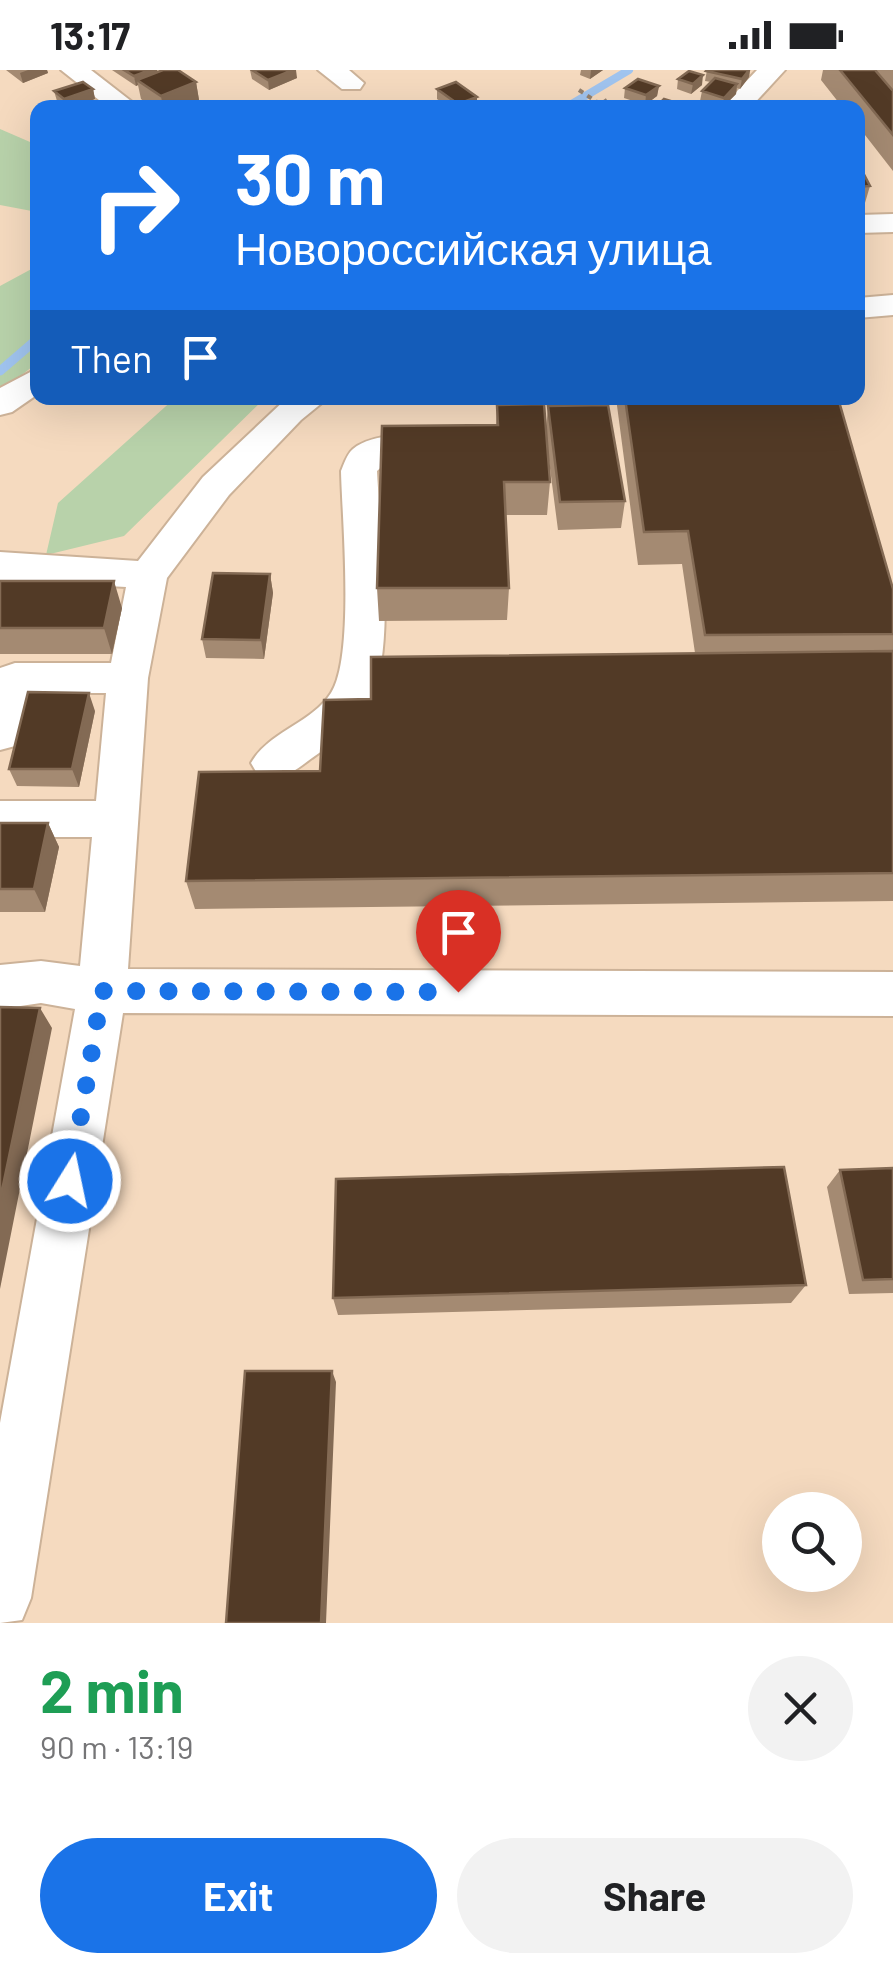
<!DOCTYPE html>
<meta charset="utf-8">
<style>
:root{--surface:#fff;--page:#f2f2f2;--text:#202124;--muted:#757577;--accent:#1a73e8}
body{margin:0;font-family:Barlow,sans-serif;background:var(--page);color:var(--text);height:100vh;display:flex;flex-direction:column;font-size:38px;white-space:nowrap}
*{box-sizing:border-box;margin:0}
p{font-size:32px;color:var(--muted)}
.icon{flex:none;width:55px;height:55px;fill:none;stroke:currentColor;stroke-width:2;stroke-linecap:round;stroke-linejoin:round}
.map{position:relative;height:1553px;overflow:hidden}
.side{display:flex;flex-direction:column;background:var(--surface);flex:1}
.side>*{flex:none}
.banner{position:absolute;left:30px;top:30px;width:835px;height:305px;border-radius:20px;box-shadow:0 10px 40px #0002;background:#1a73e8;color:#fff;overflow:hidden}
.tools{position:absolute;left:762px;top:1422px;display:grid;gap:20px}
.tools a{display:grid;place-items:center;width:100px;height:100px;border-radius:50%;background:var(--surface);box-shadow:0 10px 40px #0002;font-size:50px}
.pin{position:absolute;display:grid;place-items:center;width:85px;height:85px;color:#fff;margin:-102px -42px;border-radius:50% 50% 50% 0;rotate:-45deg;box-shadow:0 0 10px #0007}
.pin .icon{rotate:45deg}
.me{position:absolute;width:110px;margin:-55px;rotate:10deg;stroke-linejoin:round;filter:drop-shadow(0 0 8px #0008)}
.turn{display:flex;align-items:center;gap:35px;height:210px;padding:0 40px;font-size:45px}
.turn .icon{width:130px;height:130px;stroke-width:2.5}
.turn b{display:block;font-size:70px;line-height:85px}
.then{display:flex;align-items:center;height:95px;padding:0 40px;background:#0003;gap:20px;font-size:38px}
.round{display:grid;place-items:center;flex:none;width:105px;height:105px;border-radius:52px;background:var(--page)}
.overview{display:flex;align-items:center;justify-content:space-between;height:170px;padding:0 40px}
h1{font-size:60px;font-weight:700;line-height:75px;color:#1e9e55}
.button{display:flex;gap:20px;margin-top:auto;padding:20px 40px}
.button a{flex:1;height:115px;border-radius:60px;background:var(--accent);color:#fff;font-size:40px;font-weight:700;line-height:115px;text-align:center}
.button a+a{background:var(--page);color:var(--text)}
.status{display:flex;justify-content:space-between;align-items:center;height:70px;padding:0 50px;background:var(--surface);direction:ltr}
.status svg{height:28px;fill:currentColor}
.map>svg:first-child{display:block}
</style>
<div class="status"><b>13:17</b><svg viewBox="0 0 49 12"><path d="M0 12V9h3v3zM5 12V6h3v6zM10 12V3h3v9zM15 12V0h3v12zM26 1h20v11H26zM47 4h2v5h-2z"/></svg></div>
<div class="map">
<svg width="893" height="1553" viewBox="0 0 893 1553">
<rect width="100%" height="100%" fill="#f5dabf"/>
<!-- green -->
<path fill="#b8d2aa" d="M0,59L37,75V142L0,135Z
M37,196V293L0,322V216Z
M175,328H265L124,466L46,485L58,433Z"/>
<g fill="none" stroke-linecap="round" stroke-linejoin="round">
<!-- stream-far1 -->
<path stroke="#a0c4ef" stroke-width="8" d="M565,38L629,0
M33,272L38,268"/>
<!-- stream -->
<path stroke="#a0c4ef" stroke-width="9" d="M0,301L36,270"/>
<!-- minor casing -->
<g stroke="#ccb298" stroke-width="4">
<path id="minor" d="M61,0H91L140,38H109Z
M318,0H349L364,13L360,19H342Z
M757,0H785L750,38H721Z
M893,144V162L858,163V145Z
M893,225V245L858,248V228Z
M38,298V324L12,342L0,345V318Z
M287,328H328L301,350L229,425L167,508L148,608L128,899L893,902V946L123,943L31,1528L22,1550L0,1553V1353L75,939L41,933L0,939V895L41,891L80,896L92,767H0V731H96L106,623H32L15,676L0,680V598L15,593H111L126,517L0,510V482L138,491L203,407Z
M442,361L454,365L460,373L454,381L387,392L377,401C380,462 396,575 371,629C358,655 335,672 312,688C293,702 281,713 258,705L251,693C268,662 312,653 331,623C355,586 342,448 341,401C344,394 347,384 353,379C373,362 417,365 442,361Z"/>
</g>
<!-- path -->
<path stroke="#95826f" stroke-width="4" stroke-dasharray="5 5" stroke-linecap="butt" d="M579,20L600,34
M595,38L607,30"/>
<!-- minor -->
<use href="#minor" fill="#fff" fill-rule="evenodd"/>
</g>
<!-- wall -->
<path fill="#a48a72" d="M6,0H47L48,3L23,13Z
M112,0H157L158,2L196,12L199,30L182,38H153L141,29L138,15L136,16Z
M250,0H293L297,8L269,20L252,9Z
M581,0H603L590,9L580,5Z
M707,0H750L749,7L740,19L737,18L736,24L722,38L700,31L702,21L711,12L705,11Z
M823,0H893V101L858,56V38H843L821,10Z
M678,9L702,15L691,24L677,19Z
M659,16L657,26L645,35L624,28L625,18Z
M93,19L95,29L71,38H65L57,31L54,21Z
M437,19L477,37L450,38L437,29Z
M858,93L870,116L862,143L858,144Z
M616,328H838L893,519V831L195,839L186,811L320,701L371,629L695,583L682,494L638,495Z
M497,335L546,360L548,336L625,431L621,458L558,460L547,375L550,412L547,445H505L509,518L507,550L379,551L377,518L496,355Z
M270,504L273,523L264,589L206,588L202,569Z
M0,511L122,538L112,584H0Z
M95,641L79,717L17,716L9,699Z
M0,753H48L59,777L45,842H0Z
M893,1098V1223L849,1224L827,1117L840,1100Z
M806,1215L791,1233L338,1245L333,1228Z"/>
<!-- shaded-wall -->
<path fill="#836a54" d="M28,0H47L48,3L23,13L20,3Z
M150,0H157L159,7L137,10L138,15L136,16L134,6Z
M293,0H296L297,8L269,20L268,10Z
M591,0H603L590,9Z
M749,0H750L749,7L740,19L742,9Z
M703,5L702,15L691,24L693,14Z
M196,12L199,30L182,38H163L161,26Z
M737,14L736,24L722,38L724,28Z
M659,16L657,26L645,35L646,25Z
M93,19L95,29L71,38H66L64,29Z
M477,27V37L458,38V34Z
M270,504L273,523L264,589L261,570Z
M114,511L122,538L112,584L104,558Z
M89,623L95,641L79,717L72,699Z
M48,753L59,777L45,842L34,819Z
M40,938L52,958L0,1219V1130Z
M332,1301L336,1312L326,1553H321Z"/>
<!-- building -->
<path fill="#523a26" stroke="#836a54" stroke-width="2.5" d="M124,0H150L134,6Z
M163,0H178L196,12L161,26L137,10Z
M252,0H293L268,10Z
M707,0H749L742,9L706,1Z
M840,0H875L893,21V65Z
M689,1L703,5L693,14L678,9Z
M715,8L737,14L724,28L702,21Z
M638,9L659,16L646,25L625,18Z
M83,12L93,19L64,29L54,21Z
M456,12L477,27L458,34L437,19Z
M664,29L690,37L655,38Z
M222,32L231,38H208Z
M858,93L870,116L858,117Z
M625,328H838L893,519V564L705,565L688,461L644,462Z
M544,334L550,412H504L509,518H377L382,356L498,355L497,335Z
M608,335L625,431L560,432L548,336Z
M213,503L270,504L261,570L202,569Z
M0,511H114L104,558H0Z
M893,581V803L186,811L199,702L320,701L324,630L371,629V587Z
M28,622L89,623L72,699H9Z
M0,753H48L34,819H0Z
M0,937L40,938L0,1130Z
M784,1097L806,1215L333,1228L336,1109Z
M893,1098V1209L863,1210L840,1100Z
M245,1301H332L321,1553H226Z"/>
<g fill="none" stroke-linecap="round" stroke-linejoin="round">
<!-- route -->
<path stroke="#1a73e8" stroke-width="18" stroke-dasharray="0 32.4" d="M70,1111L102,921L458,922"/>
</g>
</svg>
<div class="tools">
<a><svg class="icon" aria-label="search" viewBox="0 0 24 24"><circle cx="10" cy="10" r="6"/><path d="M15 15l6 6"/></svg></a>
</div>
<div class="pin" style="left:458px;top:922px;background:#d93025"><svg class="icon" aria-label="arrive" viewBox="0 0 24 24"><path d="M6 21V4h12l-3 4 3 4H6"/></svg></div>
<svg class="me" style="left:70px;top:1111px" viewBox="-20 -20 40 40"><circle r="17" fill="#1a73e8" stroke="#fff" stroke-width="3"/><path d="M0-11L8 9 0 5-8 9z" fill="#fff"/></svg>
<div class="banner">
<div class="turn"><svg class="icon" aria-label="right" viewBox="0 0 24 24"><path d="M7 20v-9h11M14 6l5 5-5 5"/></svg><div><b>30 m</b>Новороссийская улица</div></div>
<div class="then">Then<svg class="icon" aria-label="arrive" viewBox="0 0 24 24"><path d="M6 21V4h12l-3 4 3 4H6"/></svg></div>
</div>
</div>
<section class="side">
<div class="overview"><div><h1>2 min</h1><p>90 m · 13:19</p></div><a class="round"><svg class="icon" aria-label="close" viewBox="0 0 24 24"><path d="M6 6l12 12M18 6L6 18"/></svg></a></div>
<div class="button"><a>Exit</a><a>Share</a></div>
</section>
